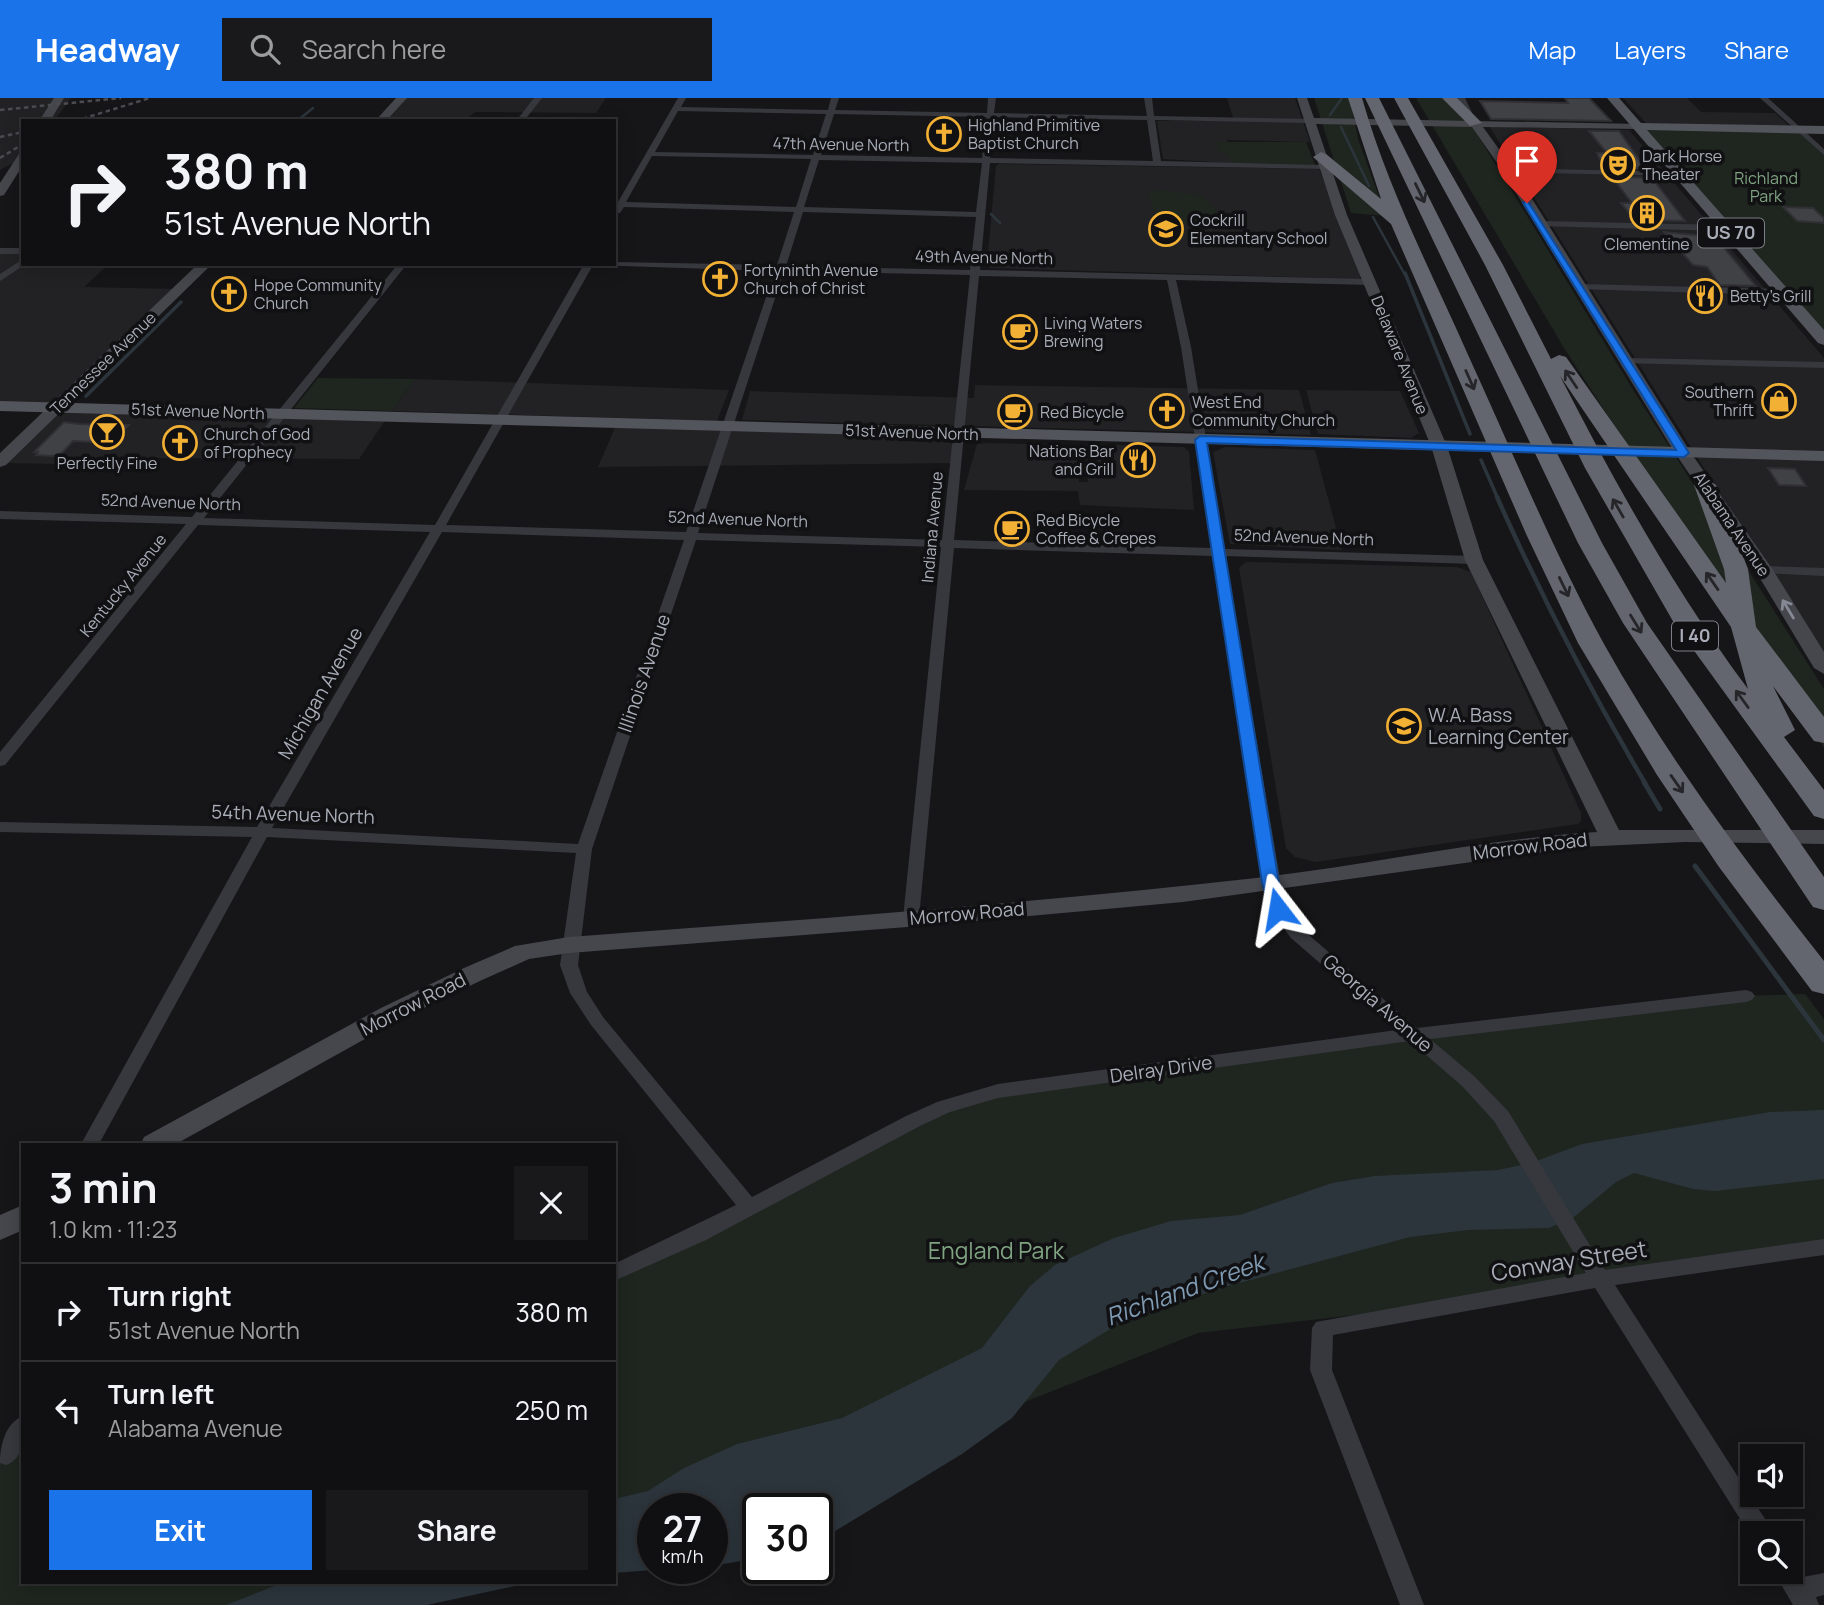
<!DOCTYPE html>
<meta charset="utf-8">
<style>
:root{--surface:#101012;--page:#19191b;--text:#f1f3f6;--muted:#9c9d9f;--line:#303032;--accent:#1a73e8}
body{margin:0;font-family:Manrope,sans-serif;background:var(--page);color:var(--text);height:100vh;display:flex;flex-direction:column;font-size:26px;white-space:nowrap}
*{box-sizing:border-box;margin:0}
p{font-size:23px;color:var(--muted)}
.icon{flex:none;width:38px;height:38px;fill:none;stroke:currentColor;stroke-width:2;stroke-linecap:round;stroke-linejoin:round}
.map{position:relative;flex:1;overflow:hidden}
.drawer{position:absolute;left:21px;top:1045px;width:595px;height:441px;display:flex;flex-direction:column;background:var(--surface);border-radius:0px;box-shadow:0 4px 18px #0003,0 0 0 2px var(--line)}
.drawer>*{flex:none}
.hud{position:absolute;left:21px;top:21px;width:595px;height:147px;border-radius:0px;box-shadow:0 4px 18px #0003,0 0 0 2px var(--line);background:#101012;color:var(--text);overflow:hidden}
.buttons{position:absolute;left:1740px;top:1346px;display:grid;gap:14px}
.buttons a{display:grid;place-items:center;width:63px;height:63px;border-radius:0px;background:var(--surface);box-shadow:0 4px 18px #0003,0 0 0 2px var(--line);font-size:35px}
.speed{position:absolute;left:637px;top:1395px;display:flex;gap:14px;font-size:35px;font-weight:700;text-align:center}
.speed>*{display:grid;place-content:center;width:91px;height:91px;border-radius:50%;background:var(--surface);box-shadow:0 4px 18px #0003,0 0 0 2px var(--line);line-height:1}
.speed small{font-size:18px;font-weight:400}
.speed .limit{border:4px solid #111;border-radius:10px;background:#fff;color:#111}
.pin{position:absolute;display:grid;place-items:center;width:60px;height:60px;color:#fff;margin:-72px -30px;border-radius:50% 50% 50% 0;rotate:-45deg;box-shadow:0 0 7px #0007}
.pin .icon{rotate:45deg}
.me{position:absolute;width:77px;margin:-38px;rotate:346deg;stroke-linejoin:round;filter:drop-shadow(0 0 5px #0008)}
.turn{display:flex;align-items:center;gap:24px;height:147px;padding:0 28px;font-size:32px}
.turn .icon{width:91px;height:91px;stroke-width:2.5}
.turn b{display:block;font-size:49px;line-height:60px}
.round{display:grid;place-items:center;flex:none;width:74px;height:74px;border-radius:0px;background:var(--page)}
.summary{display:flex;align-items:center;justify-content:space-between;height:119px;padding:0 28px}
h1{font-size:42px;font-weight:700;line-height:52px}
.button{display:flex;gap:14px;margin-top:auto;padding:14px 28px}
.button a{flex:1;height:80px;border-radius:0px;background:var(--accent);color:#fff;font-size:28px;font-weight:700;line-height:80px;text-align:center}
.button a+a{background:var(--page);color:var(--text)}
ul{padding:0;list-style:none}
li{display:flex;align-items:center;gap:21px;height:98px;padding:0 28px;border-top:2px solid var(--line)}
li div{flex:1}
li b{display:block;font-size:26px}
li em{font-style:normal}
header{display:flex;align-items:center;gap:42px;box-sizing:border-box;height:98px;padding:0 35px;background:var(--accent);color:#fff}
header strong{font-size:33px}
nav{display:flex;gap:38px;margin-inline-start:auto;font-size:24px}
.search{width:490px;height:63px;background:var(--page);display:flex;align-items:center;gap:18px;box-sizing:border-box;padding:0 24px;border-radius:0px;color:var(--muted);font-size:26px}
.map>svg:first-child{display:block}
</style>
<header>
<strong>Headway</strong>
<div class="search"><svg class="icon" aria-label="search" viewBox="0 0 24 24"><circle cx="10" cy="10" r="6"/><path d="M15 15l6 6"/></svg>Search here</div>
<nav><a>Map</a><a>Layers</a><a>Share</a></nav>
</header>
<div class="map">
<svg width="1824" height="1507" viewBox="0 0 1824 1507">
<rect width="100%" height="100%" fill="#161618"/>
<!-- built -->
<path fill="#222225" d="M0,0H71L54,23H23V60L0,72Z
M400,0H606L596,15L475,14L465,23H375Z
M1227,0H1295L1310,44L1227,42L1231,65L1163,61L1157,23H1234Z
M1623,0H1687L1701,14L1775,15L1790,29L1646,25Z
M1489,28L1629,32L1824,260V561Z
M999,66L1319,71L1361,178L1359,181L990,170L987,166L996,68Z
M0,155H23V166H109L84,189L181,191L58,309L388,318L359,361L123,360L117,367L0,365L56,310L0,308Z
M415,281L729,292L717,323L392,313Z
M975,287L1299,292L1311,337L742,322L750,293L974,300Z
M1306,292L1400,293L1419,335L1411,340L1318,336Z
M617,325L958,335L955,365L598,369Z
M987,345L1078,347L1079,384H1088L1086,346L1184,349L1189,354L1194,412L1080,407L1078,393L964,392L977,346Z
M1225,349L1315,352L1342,452L1230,446L1213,354Z
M1246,464L1457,469L1471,474L1581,715V723L1578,726L1316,764L1295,759L1286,750L1239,470Z"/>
<!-- green -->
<path fill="#1e261f" d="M1314,0H1350L1358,41L1386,118L1351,115Z
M1416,0H1455L1635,295L1824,591V650L1564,250Z
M1637,28L1799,32L1824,54V242Z
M1216,44H1306L1315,67L1231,65L1228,56L1218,53Z
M1161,92L1203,98L1224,121L1178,127L1153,112L1148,94Z
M318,280L415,281L392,313L294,310Z
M1805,896L1824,921V1142L1483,1202L1198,1235L758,1410H653L614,1438V1175L972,1001L1746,898Z
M23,1328V1484H458L389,1507H0V1364Z"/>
<!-- water -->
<path fill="#2c353c" d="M1824,1012V1081L1715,1093L1693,1091L1634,1075L1616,1084L1574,1119L1549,1130L1468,1132L1410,1139L1228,1188L1127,1221L1059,1262L1012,1320L962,1356L822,1441L817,1442V1410H758V1460L712,1468V1410H653V1470H678L614,1475V1401L648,1393L684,1370L737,1346L842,1320L982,1250L1030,1188L1055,1167L1114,1140L1171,1123L1240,1117L1332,1085L1375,1078L1498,1072L1531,1065L1582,1046L1770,1014Z
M285,1484H533L427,1507H226Z"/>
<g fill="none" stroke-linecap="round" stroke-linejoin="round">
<!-- stream-far3 -->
<path stroke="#2c353c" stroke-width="2.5" d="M1330,17L1342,0
M297,23L313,10
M1341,29L1369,88
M991,116L1000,125
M1373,119L1405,177"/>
<!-- stream-far2 -->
<path stroke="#2c353c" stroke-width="3.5" d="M1405,175L1470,336
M86,298L181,204
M1481,362L1498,401"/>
<!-- stream-far1 -->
<path stroke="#2c353c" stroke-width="4.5" d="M1497,399C1541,498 1590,592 1645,685"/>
<!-- stream -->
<path stroke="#2c353c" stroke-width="5" d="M1644,684L1660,711
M1695,768L1824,942"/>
</g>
<!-- building -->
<path fill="#404145" stroke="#303034" stroke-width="2" d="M1565,0H1589L1611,23L1491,21L1480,3L1568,5Z
M1589,33H1619L1645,70H1604L1597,55H1607Z
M1612,79L1652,80L1685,123L1635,122L1621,105H1632Z
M1783,109L1813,110L1824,120V125L1797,123Z
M1664,134L1715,139L1756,188L1720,187L1707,169L1693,167Z
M64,324L79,326L129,327L112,345L73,343L62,355L53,358L36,357L38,354H34Z
M1768,370L1795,371L1806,388L1779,387Z"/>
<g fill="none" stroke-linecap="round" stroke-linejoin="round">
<!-- street -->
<path fill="#37383d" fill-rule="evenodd" d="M534,0H542L524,23H516Z
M678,0H686L681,9L828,12L831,0H839L835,12L987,15L988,0H996L994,15L1147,18L1144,0H1152L1154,18L1313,21L1310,25L1155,22L1161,63L1326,67L1323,71L990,65L980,172L1371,181L1376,184L1371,187L1176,182L1191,249L1224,451L1474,458L1480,462L1474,466L1225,458L1285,810L1303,832L1417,930L1746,892L1752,894L1755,898L1752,902L1746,904L1430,941L1474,978L1508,1013L1605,1172L1824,1141V1157L1615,1187L1774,1435H1752V1440L1595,1190L1333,1237L1332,1272L1424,1507H1400L1310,1272L1312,1230L1316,1224L1586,1175L1494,1023L1462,988L1410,943L998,1000L950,1014L920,1028L706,1142L614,1183V1166L736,1107L591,927L570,895L560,867L576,755L267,739L99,1046H81L252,739L0,734V724L257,729L430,434L198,427L5,667L0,668V654L186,426L0,421V413L192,419L398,166H407L204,420L435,427L584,166H614V164L777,167L794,114L624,109L620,115H614V103L618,104ZM678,13L826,16L813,57L655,54ZM834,16L986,19L982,60L821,57ZM994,19L1147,22L1153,63L990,60ZM652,58L811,61L796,109L626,104ZM819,62L982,65L976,114L804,109ZM803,114L976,119L970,172L786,168ZM593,167L775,173L686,434L446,427ZM784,173L970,177L942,442L698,435ZM979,178L1167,182L1181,249L1212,450L954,442ZM442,434L684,442L578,746L272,730ZM696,442L941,449L903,820L911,825L919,820L954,450L1213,458L1269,811L1291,840L1397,932L998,986L937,1004L906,1018L752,1099L603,919L587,894L578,867L592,751Z
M1457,0H1465L1478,27H1472Z
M1760,0H1768L1824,51V57Z
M1508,70L1678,74L1682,76L1678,78L1505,74Z
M1540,123L1726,127L1730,130L1726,133L1537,128L1536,126Z
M0,150H23V156H0Z
M23,161V166H26L0,183V176Z
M1578,186L1782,191L1787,194L1782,197L1575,191V187Z
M1626,260L1824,264V270L1622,265V261Z
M1764,468L1824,470V478L1760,475V469Z
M23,1318C23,1336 26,1360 6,1367L0,1365C0,1348 5,1325 23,1318Z
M1790,1464L1794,1466L1803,1479L1824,1475V1497L1816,1499L1819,1507H1793L1774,1474H1790Z"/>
<!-- secondary -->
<path fill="#45474d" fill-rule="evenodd" d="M54,0H64L50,23H39Z
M396,0H407L386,23H375Z
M1297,0H1307L1314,20L1641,26L1642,28L1637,31L1483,29L1514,72L1691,355L1773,472L1824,554V576L1814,570L1755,472L1675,355L1502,72L1472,29L1316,26L1347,117L1447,348L1483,462L1619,732H1824V746L1685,744L1580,749L1183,804L920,828L569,855L529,861L482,882L399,922L176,1046H141L144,1039L381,910L464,870L515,848L569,839C798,822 1027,806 1256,780C1370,767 1482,741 1597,734L1465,462L1431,348L1335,117Z
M23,55V67L4,97L0,98V85L19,56Z
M198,166H212L6,367L0,369V355Z
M23,1107V1132L0,1142V1117Z"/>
<!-- primary -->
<path fill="#53555c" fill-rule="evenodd" d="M1607,0H1619L1641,25L1824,28V36L1647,32L1824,232V247L1818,245Z
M0,303L1824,353V363L0,313Z"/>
<!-- highway -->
<path fill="#63666e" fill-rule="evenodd" d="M1348,0H1362C1388,91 1431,173 1469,259C1513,355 1553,453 1604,546C1667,659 1744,762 1824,863V896L1812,893L1719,769L1657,677L1578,545L1527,438L1391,126L1313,59L1321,54L1326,56L1381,101Z
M1365,0H1379L1602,445L1647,525L1824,779V812L1813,809L1623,525L1578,445Z
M1394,0H1408L1503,167L1551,261L1559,257L1566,259L1726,485L1724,471L1694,387L1705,380L1716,387L1748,471L1756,529L1824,619V645L1814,643L1773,588L1795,632L1784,639L1824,692V721L1814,718L1674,525L1585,370L1485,167ZM1560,278L1731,529L1748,591C1675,493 1616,387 1560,278Z
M1442,0H1457L1482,25L1470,28Z"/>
<!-- rail -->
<path stroke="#4a4c52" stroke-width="2.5" stroke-dasharray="4.5 3.5" stroke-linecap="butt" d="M0,12L121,0
M75,23L150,0
M0,39L23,34
M0,60L23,46"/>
</g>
<!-- one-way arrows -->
<defs><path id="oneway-shaft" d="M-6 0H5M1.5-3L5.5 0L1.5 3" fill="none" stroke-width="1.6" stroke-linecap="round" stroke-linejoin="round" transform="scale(1.75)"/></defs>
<g stroke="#26262a">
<use href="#oneway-shaft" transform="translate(1420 95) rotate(64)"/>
<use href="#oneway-shaft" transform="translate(1571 281) rotate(-124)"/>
<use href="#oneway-shaft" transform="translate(1470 282) rotate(66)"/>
<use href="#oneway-shaft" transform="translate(1618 410) rotate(-120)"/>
<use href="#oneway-shaft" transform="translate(1712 483) rotate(-125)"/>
<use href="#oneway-shaft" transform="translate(1564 489) rotate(64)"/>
<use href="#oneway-shaft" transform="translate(1636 526) rotate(58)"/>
<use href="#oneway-shaft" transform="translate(1742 601) rotate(-126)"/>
<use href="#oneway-shaft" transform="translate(1677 686) rotate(55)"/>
</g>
<use stroke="#858993" href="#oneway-shaft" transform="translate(1788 511) rotate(-121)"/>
<!-- route -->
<path fill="#1a73e8" stroke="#114b97" stroke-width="2" d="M1527,102L1689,355L1684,359L1207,345L1279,785L1286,811L1278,817L1272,815L1262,785L1195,342L1200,338L1676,352L1523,105Z"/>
<!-- icons -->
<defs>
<g id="church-ring" transform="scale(1.75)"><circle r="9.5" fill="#111113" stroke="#f2b134" stroke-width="1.5"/><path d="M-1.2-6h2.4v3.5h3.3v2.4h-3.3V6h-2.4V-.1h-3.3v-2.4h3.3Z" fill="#f2b134"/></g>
<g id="theatre-ring" transform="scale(1.75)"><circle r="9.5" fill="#111113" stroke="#f2b134" stroke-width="1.5"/><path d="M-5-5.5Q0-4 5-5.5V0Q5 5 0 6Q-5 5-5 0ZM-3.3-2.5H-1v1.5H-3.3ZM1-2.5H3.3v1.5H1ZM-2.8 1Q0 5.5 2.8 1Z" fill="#f2b134"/></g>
<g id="building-ring" transform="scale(1.75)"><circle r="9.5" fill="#111113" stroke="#f2b134" stroke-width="1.5"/><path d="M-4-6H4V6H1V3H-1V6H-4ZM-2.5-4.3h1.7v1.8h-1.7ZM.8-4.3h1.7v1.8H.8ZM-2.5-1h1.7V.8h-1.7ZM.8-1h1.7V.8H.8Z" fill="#f2b134"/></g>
<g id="school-ring" transform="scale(1.75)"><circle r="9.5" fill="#111113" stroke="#f2b134" stroke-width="1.5"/><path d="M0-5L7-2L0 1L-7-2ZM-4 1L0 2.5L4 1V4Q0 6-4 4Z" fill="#f2b134"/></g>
<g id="restaurant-ring" transform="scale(1.75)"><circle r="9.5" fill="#111113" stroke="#f2b134" stroke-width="1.5"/><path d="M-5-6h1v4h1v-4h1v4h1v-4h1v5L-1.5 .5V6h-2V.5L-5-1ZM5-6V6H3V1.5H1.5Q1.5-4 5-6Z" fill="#f2b134"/></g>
<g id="cafe-ring" transform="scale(1.75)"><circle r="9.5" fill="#111113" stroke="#f2b134" stroke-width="1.5"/><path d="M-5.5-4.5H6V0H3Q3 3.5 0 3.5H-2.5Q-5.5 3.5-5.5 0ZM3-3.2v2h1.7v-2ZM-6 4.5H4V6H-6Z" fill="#f2b134"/></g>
<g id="shop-ring" transform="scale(1.75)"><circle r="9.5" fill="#111113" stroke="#f2b134" stroke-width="1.5"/><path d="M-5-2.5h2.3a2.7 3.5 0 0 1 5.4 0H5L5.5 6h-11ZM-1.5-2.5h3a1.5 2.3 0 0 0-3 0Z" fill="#f2b134"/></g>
<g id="bar-ring" transform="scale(1.75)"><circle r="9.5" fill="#111113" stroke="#f2b134" stroke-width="1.5"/><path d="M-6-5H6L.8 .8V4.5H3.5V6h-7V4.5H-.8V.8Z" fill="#f2b134"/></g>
</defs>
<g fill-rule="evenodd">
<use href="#church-ring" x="944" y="36"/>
<use href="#theatre-ring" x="1618" y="67"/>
<use href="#building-ring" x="1647" y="115"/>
<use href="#school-ring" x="1166" y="131"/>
<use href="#church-ring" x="720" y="181"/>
<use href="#church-ring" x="229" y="196"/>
<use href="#restaurant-ring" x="1705" y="198"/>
<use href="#cafe-ring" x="1020" y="234"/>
<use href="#shop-ring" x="1779" y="303"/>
<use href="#church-ring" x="1167" y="313"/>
<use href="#cafe-ring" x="1015" y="314"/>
<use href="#bar-ring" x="107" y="334"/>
<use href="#church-ring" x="180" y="345"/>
<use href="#restaurant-ring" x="1138" y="362"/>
<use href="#cafe-ring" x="1012" y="431"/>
<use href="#school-ring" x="1404" y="628"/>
</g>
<g text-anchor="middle" stroke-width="7" stroke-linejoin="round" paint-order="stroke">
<!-- far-poi labels -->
<g font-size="16" fill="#a8adb8" stroke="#111113" text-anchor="start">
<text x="968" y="33">Highland Primitive<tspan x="968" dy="18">Baptist Church</tspan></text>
<text x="1642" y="64">Dark Horse<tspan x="1642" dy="18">Theater</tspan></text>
<text x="1190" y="128">Cockrill<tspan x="1190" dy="18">Elementary School</tspan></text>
<text x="1647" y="152" text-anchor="middle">Clementine</text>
<text x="744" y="178">Fortyninth Avenue<tspan x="744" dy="18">Church of Christ</tspan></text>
<text x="254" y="193">Hope Community<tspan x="254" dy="18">Church</tspan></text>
<text x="1730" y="204">Betty's Grill</text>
<text x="1044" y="231">Living Waters<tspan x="1044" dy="18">Brewing</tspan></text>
<text x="1754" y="300" text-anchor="end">Southern<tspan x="1754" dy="18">Thrift</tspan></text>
<text x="1192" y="310">West End<tspan x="1192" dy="18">Community Church</tspan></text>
<text x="1040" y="320">Red Bicycle</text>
<text x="204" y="342">Church of God<tspan x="204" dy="18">of Prophecy</tspan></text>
<text x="1114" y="359" text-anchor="end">Nations Bar<tspan x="1114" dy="18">and Grill</tspan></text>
<text x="107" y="371" text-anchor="middle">Perfectly Fine</text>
<text x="1036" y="428">Red Bicycle<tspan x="1036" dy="18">Coffee &amp; Crepes</tspan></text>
</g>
<!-- far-street labels -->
<g font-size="16" fill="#a8adb8" stroke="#111113">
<text transform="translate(841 46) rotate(1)" y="6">47th Avenue North</text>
<text transform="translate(984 159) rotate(1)" y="6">49th Avenue North</text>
<text transform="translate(1400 257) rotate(68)" y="6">Delaware Avenue</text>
<text transform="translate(103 265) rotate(-44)" y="6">Tennessee Avenue</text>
<text transform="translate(198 313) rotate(2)" y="6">51st Avenue North</text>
<text transform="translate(912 334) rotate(2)" y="6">51st Avenue North</text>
<text transform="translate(171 404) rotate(2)" y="6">52nd Avenue North</text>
<text transform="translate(738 421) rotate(2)" y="6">52nd Avenue North</text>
<text transform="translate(1732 426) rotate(56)" y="6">Alabama Avenue</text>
<text transform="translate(932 429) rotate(-85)" y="6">Indiana Avenue</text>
<text transform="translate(1304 439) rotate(2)" y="6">52nd Avenue North</text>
<text transform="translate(123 487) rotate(-51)" y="6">Kentucky Avenue</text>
</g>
<!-- far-park labels -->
<g font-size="16" fill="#7fa381" stroke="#111113">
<text x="1766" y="86">Richland<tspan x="1766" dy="18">Park</tspan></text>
</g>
<!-- shield labels -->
<g fill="#111113" stroke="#7b7e86" stroke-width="2">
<rect x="1698" y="120.5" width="66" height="29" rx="5"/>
<rect x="1672" y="523.5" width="46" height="29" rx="5"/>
</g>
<g font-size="18" font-weight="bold" fill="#a8adb8">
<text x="1731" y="141">US 70</text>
<text x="1695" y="544">I 40</text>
</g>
<!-- street labels -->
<g font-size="19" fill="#a8adb8" stroke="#111113">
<text transform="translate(644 575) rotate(-71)" y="7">Illinois Avenue</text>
<text transform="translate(320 595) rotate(-60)" y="7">Michigan Avenue</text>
<text transform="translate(293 716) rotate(2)" y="7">54th Avenue North</text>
<text transform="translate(1530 748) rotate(-7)" y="7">Morrow Road</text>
<text transform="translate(967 815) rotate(-5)" y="7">Morrow Road</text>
<text transform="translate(1378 905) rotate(41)" y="7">Georgia Avenue</text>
<text transform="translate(413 906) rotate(-27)" y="7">Morrow Road</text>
<text transform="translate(1161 971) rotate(-8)" y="7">Delray Drive</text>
</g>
<!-- poi labels -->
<g font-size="19" fill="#a8adb8" stroke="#111113" text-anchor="start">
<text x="1428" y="624">W.A. Bass<tspan x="1428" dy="22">Learning Center</tspan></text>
</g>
<!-- near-park labels -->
<g font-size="23" fill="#7fa381" stroke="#111113">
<text x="996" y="1161">England Park</text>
</g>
<!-- near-street labels -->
<g font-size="23" fill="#a8adb8" stroke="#111113">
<text transform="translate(1569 1163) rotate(-9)" y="8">Conway Street</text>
</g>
<!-- near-water labels -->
<g font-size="24" font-style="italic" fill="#7f9bb3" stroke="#111113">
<text transform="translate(1185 1192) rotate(-20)" y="8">Richland Creek</text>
</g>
</g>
</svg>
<div class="buttons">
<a><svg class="icon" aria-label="sound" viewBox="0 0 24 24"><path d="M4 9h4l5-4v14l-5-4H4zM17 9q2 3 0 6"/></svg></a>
<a><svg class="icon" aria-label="search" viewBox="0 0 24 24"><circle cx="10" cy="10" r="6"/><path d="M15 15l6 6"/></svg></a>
</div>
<div class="speed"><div>27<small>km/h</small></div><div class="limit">30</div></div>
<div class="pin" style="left:1527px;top:105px;background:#d93025"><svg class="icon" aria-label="arrive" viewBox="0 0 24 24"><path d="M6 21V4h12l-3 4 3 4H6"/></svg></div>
<svg class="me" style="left:1278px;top:811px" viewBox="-20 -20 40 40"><path d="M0-17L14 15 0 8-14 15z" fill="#1a73e8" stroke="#fff" stroke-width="4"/></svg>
<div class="hud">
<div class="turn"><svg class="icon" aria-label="right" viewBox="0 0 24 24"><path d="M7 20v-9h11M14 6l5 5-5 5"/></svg><div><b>380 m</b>51st Avenue North</div></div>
</div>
<section class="drawer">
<div class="summary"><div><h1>3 min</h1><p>1.0 km · 11:23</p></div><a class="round"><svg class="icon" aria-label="close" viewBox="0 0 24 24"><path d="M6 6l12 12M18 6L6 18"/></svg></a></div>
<ul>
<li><svg class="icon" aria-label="right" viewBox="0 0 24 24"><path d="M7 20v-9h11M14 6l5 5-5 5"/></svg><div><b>Turn right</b><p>51st Avenue North</p></div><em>380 m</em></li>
<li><svg class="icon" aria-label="left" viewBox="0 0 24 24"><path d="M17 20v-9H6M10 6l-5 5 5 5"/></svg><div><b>Turn left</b><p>Alabama Avenue</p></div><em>250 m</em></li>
</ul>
<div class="button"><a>Exit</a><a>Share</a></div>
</section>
</div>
